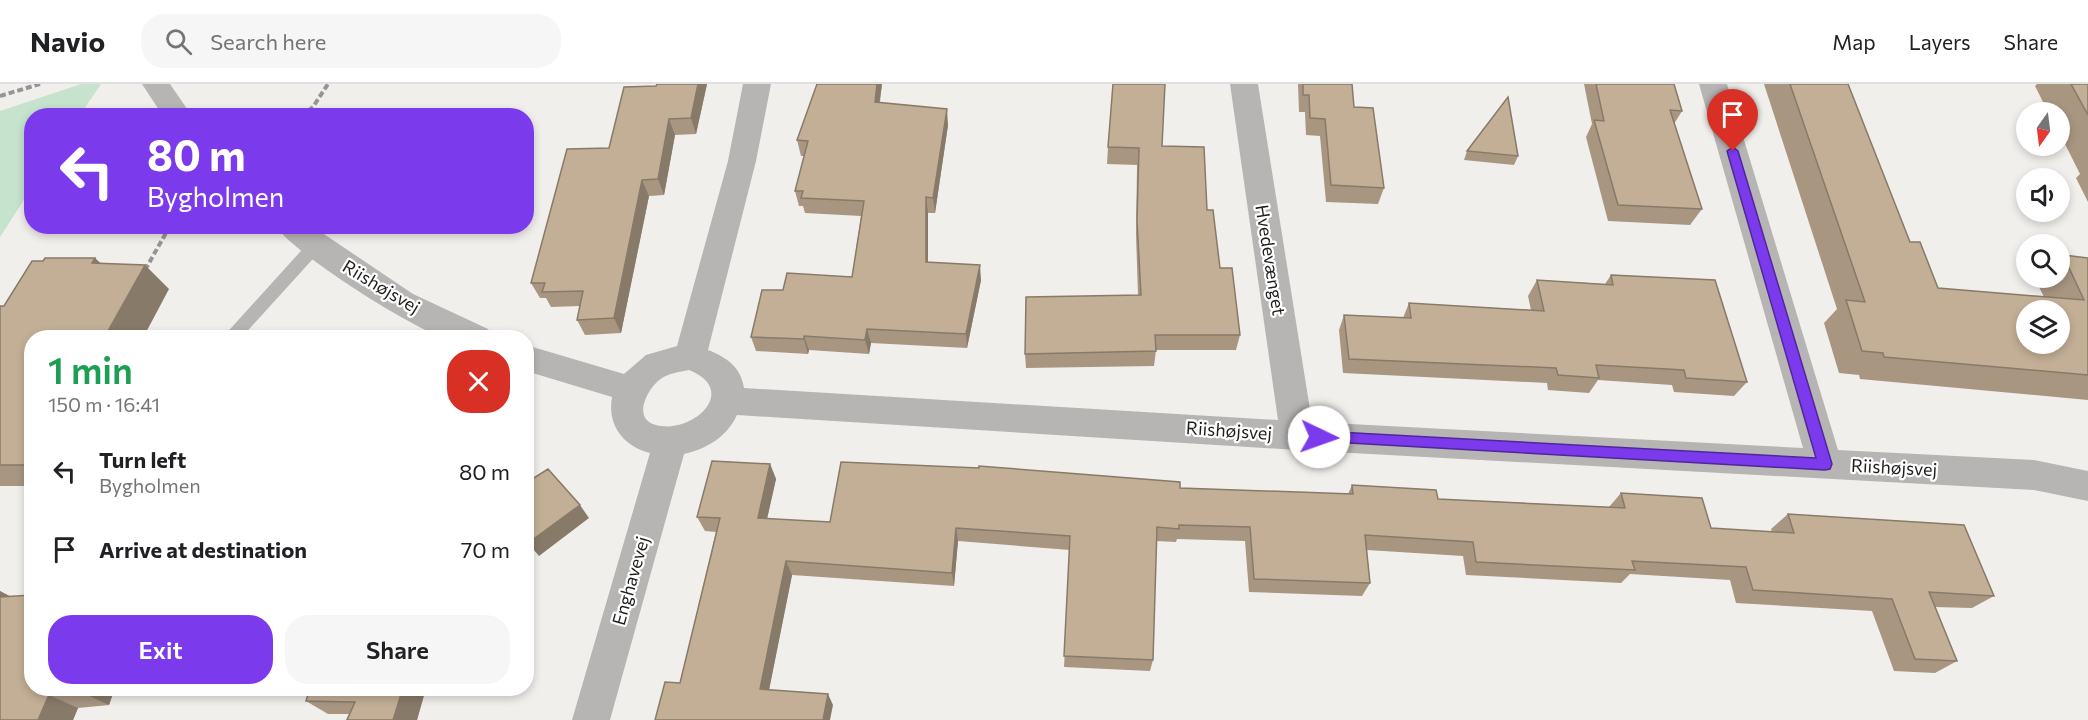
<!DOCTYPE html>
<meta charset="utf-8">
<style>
:root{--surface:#fff;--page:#f6f6f6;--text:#202124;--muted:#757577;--line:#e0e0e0;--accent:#7c3aed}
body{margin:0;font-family:Commissioner,sans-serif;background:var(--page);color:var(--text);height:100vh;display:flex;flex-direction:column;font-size:22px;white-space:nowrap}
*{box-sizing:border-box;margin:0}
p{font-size:20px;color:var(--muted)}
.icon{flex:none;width:33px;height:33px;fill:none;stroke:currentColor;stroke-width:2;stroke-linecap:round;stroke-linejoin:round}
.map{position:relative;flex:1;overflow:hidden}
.sheet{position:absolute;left:24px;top:246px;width:510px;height:366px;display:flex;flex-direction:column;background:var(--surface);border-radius:24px;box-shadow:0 3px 9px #0003}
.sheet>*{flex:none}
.banner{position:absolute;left:24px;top:24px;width:510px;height:126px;border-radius:24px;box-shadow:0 3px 9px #0003;background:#7c3aed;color:#fff;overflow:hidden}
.needle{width:39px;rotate:194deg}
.buttons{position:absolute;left:2016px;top:18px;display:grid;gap:12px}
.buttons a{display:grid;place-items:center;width:54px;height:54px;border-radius:50%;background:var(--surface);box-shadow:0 3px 9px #0003;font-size:30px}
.pin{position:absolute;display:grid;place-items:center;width:51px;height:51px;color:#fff;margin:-62px -26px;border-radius:50% 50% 50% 0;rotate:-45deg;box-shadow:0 0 6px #0007}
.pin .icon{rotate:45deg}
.me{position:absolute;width:66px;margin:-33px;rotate:93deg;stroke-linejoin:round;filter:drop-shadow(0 0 4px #0008)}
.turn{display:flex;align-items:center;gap:21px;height:126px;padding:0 24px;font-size:27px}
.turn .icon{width:78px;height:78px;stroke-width:2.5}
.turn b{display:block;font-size:42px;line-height:51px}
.round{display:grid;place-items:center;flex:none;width:63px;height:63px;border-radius:24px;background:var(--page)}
.overview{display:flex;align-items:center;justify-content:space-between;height:102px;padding:0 24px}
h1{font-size:36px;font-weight:600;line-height:45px;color:#1e9e55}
.primary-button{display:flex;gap:12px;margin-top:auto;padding:12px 24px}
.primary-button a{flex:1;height:69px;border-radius:24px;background:var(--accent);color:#fff;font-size:24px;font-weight:600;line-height:69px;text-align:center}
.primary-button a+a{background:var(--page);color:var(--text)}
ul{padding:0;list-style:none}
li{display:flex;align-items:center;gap:18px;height:78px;padding:0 24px}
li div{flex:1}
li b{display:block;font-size:22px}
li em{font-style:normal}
header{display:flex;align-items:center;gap:36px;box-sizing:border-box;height:84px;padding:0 30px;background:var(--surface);border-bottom:2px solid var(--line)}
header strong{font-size:28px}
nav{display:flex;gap:33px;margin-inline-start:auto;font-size:21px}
.search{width:420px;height:54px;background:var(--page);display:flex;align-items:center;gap:15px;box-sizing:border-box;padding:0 21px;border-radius:24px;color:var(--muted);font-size:22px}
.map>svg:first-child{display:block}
</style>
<header>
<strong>Navio</strong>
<div class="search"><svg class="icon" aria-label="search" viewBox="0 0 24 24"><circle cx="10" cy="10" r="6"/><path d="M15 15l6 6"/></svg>Search here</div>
<nav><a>Map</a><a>Layers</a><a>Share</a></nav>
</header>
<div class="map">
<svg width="2088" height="636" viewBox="0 0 2088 636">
<rect width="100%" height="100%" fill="#f1efec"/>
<!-- green -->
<path fill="#c6e3cd" d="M81,0H101L80,31L32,32L31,105L0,153V27Z"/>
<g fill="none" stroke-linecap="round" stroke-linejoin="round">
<!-- path -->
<path stroke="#979593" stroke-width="4" stroke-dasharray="6 3" stroke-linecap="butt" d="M0,12L40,0
M301,32L313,23L328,0
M145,186L170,142"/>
<!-- lane -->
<path fill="#b6b5b4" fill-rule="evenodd" d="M315,156L321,158L323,162L321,166L241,254H222L309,158Z"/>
<!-- street -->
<path fill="#b6b5b4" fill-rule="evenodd" d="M142,0H170L192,32H163Z
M743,0H771L756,77L708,266C726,273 741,283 744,304L1278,336L1230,0H1258L1312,338L1803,364L1699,0H1727L1838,366L2034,376L2088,387V417L2034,406L1297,366L737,331C727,353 706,365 684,370L610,636H572L650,369C623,362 607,341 612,313L526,287V261L624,290L646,271L677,262L728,77ZM689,286C740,306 693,351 656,341C631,335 648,303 662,294C670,289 679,288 689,286Z
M276,142H312L413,210L488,245L493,254C478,254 460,256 446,254C417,248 290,167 276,142Z"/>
</g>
<!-- wall -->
<path fill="#a89681" d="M657,0H707L696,50L675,51L664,111L649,112L621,249L585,251L577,236L580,222L551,223L546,214H540L531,199L609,64L656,2Z
M817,0H882L880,18L948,41L935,129H928V179L981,196L967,264L871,259L869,270L809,266L808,270L756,267L751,253L783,206L852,193L861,132L805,129L803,122H799L795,107L804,72H801L797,56Z
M1298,0H1352L1354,23L1384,104L1378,120L1326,118L1320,52L1306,51L1305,28H1299Z
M1584,0H1674L1682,27L1674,40L1702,125L1690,141L1608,137L1586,53L1592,40Z
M1764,0H1848L1910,158L1938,204L2044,213L2035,195L2037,194H2060V174L2063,171L2088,174V316L1860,295L1859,291L1839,289L1824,239L1837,225Z
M2037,0H2088V118L2076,94L2080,90L2060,50V28H2048L2035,2Z
M1162,62L1207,126L1220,184L1240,251L1236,266H1156L1154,282L1026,284L1025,270L1138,211L1136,151L1137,81L1107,80L1108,63Z
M1467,67L1518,72L1514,81L1464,76Z
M101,179L169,205L32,254V402H0V222H4Z
M1611,191L1747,298L1734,312L1674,308L1672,301L1598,296L1589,309L1548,306L1547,299L1343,289L1339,246L1344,231L1403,234L1409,219L1531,226L1528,212L1537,196L1605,200Z
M770,380L776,395L767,435L830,438L1180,404L1348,410L1352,401L1438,415L1609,423L1621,409L1711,444L1772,448L1771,445L1788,430L1994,512L1972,524L1935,523L1957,577L1935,589L1894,587L1872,527L1736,519L1730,496L1630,490L1621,499L1466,491L1463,472L1367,466L1370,499L1362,512L1249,508L1245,457L1177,455L1176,458L1156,457L1153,576L1150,587L1064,583L1070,466L958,457L954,502L792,491L769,606L833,621L680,599L716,448L705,447L697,433Z
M0,507L115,604L109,621L78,624L73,636H0Z
M426,604L417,636H346L349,630H328L306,617Z"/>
<!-- shaded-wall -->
<path fill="#887a69" d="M698,0H707L696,50L691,34Z
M877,0H882L877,34L875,18Z
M947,25L948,41L935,129L933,114Z
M669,35L675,51L664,111L658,95Z
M642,96L649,112L621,249L614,234Z
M926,113L928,129V193L926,178Z
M95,174L121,198L92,179Z
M145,181L169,205L143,254H104Z
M980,181L981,196L967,264L966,250Z
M867,245L871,259L869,270L865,256Z
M804,252L809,266L808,270L804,255Z
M770,380L776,395L764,448L758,434Z
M580,421L589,434L539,472L528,459Z
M956,444L958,457L954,502L952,489Z
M786,477L792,491L767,616L760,605Z
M0,507L29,522L0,515Z
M82,604H115L109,621L81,608Z
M403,604H426L417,636H393Z
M828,610L833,621L830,636H823Z
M49,611L78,624L73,636H38Z"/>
<!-- building -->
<path fill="#c3af96" stroke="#887a69" stroke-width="1.5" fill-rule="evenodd" d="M657,0H698L691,34L669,35L658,95L642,96L614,234L577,236L583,207L542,208L545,199H531L567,65L609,64L624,3L656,2Z
M817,0H877L875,18L947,25L933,114L926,113V178L980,181L966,250L867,245L865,256L804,252V255L751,253L762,206H783L787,189L852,193L864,117L801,114L803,107H795L808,57L797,56Z
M1113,0H1165L1162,62L1204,63L1207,126H1213L1220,184H1232L1240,251H1155L1156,267L1025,270L1026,213L1141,211L1137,136L1139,64L1108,63Z
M1303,0H1352L1354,23L1373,24L1384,104L1331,101L1325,35L1310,34L1309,11H1303Z
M1596,0H1674L1682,27L1670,26L1702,125L1618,121L1594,36L1604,37Z
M1790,0H1848L1910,158H1920L1938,204L2084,216L2063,171L2088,174V291L1884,273L1883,269L1862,267L1846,216L1865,218ZM2026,226H2060V260H2026Z
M2071,0H2088V31Z
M1508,13L1518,72L1467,67Z
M45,174H95L92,179L145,181L104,254H32V381H0V222H4L32,177H43Z
M1611,191L1715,196L1747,298L1686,294L1684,286L1596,281L1599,294L1558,291L1556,284L1349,275L1344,231L1411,234L1409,219L1544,227L1537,196L1613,201Z
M712,377L770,380L758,434L830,438L841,378L979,384V382L1092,391L1180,398V404L1353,410L1352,401L1436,406L1438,415L1625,424L1621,409L1702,414L1711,444L1794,449L1788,430L1964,441L1994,512L1929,508L1957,577L1915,575L1892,515L1753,506L1746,483L1632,477L1635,486L1476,478L1473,458L1365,451L1370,499L1254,495L1250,443L1179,441V445L1157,443L1153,576L1064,572L1070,452L956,444L952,489L786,477L760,605L828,610L823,636H655L665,598L680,599L720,434L697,433Z
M548,385L580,421L528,459L526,458V399Z
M32,511V604H82L81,608L49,611L38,636H0V513Z
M310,604H403L393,636H347L355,618L306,617Z"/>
<!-- route -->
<path fill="#7c3aed" stroke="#51269a" stroke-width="1.5" d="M1733,63L1738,67L1832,380L1830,385L1825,386L1314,357L1312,353L1314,349L1319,347L1816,374L1727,67Z"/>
<g text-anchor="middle" stroke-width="4.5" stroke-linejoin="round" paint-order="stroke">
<!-- street labels -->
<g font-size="18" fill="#1f1e1d" stroke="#fff">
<text transform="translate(1270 176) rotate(81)" y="6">Hvedevænget</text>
<text transform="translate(381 203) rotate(31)" y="6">Riishøjsvej</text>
<text transform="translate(1229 347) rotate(4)" y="6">Riishøjsvej</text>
<text transform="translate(1894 384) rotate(3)" y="6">Riishøjsvej</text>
<text transform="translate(631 497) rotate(-74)" y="6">Enghavevej</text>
</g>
</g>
</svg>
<div class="buttons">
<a><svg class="needle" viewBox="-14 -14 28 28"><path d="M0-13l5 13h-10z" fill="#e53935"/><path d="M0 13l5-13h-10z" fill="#757577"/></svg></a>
<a><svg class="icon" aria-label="sound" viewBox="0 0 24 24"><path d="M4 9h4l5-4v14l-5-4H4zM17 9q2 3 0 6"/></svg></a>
<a><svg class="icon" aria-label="search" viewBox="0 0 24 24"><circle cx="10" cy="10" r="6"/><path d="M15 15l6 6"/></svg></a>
<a><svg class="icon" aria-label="layers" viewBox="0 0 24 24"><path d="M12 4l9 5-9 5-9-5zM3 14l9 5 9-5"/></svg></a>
</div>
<div class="pin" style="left:1733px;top:67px;background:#d93025"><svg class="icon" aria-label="arrive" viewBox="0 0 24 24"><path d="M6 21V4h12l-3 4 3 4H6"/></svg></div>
<svg class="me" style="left:1319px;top:353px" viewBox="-20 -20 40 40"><circle r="19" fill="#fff"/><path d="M0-13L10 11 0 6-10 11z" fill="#7c3aed"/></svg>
<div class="banner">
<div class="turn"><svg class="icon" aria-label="left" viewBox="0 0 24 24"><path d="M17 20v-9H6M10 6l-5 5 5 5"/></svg><div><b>80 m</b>Bygholmen</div></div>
</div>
<section class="sheet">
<div class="overview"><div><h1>1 min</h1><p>150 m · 16:41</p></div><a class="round" style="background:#d93025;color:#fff"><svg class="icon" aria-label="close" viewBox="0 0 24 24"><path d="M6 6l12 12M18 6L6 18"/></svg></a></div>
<ul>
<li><svg class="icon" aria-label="left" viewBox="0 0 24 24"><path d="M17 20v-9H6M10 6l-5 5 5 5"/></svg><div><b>Turn left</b><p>Bygholmen</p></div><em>80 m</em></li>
<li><svg class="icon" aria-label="arrive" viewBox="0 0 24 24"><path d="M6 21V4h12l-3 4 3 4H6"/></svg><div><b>Arrive at destination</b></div><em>70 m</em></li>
</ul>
<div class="primary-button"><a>Exit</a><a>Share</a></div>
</section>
</div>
